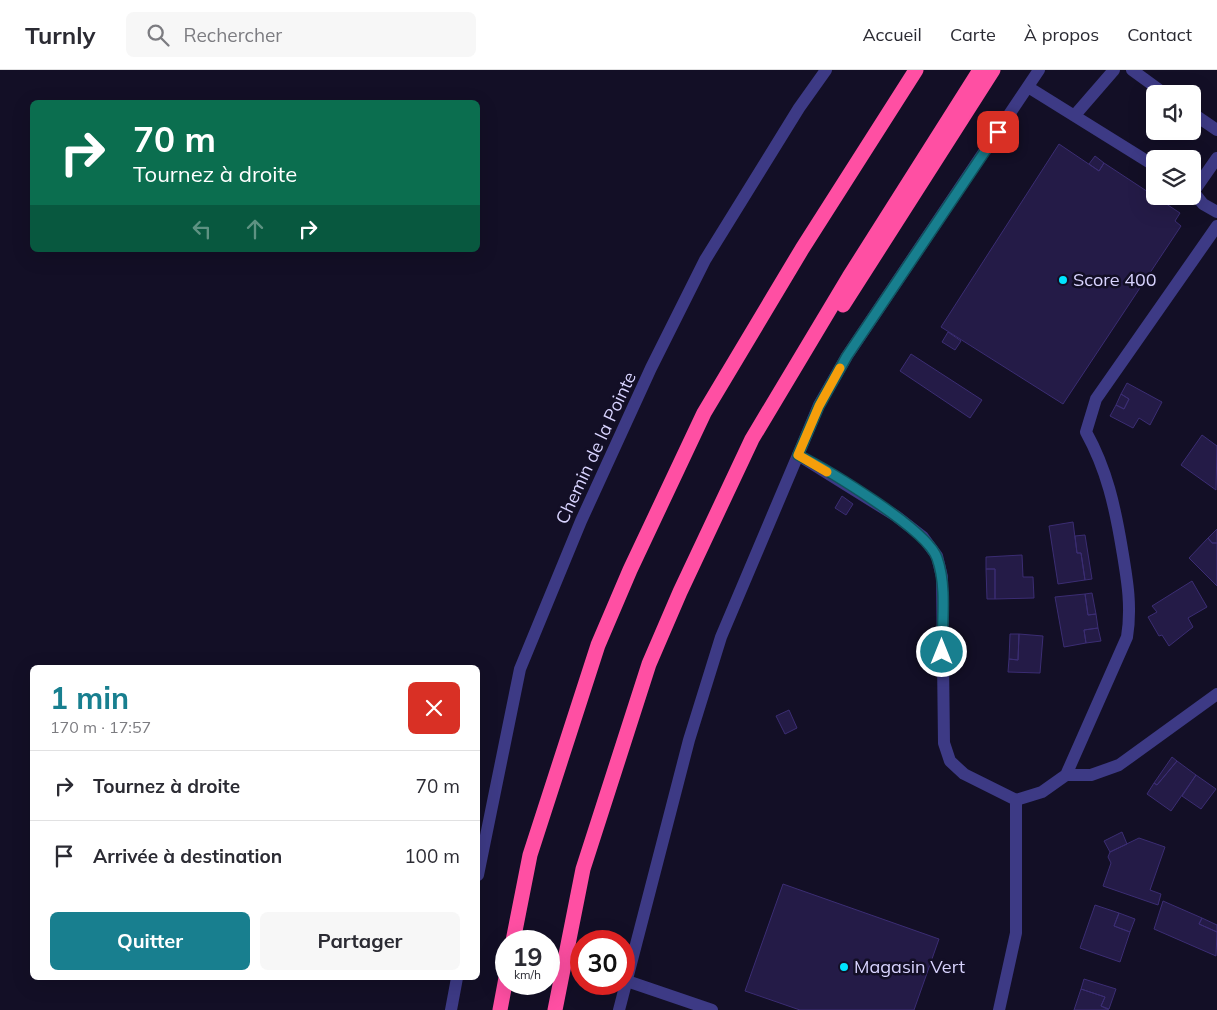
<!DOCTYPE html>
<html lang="fr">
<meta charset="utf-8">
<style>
:root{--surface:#fff;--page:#f7f7f7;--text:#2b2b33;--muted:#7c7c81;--line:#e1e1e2;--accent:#187f8f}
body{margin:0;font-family:Mulish,sans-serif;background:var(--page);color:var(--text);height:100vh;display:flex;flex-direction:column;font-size:19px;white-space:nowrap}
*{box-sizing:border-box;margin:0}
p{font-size:16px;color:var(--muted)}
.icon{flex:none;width:28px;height:28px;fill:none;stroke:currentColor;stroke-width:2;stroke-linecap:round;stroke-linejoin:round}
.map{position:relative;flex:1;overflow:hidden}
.drawer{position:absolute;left:30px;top:595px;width:450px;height:315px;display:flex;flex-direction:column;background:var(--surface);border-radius:8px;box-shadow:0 5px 20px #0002}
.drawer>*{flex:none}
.top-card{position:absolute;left:30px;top:30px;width:450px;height:152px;border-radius:8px;box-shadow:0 5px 20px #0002;background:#0b6e4f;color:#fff;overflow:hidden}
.buttons{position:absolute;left:1146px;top:15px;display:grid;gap:10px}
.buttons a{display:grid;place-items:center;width:55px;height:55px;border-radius:8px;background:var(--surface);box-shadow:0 5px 20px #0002;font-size:25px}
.speed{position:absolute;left:495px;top:860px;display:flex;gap:10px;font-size:25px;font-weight:700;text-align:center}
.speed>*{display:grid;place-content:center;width:65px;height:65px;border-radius:50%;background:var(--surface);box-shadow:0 5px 20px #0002;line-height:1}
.speed small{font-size:12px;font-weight:400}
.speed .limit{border:8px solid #d22;background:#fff;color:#111}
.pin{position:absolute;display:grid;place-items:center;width:42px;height:42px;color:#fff;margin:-21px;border-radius:10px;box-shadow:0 2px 8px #0006}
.me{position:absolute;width:55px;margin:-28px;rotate:0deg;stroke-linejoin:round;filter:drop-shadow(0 0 4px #0008)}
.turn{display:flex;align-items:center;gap:18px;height:105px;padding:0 20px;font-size:22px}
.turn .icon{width:65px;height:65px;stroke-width:2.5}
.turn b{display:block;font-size:35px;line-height:42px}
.lanes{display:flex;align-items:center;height:48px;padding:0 20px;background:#0003;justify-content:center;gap:25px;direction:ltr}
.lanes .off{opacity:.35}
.round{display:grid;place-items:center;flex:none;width:52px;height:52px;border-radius:8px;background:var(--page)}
.summary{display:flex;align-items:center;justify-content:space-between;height:85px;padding:0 20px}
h1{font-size:30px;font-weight:700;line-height:38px;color:var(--accent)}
.action{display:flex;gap:10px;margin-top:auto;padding:10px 20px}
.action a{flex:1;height:58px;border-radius:8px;background:var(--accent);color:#fff;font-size:20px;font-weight:700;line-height:58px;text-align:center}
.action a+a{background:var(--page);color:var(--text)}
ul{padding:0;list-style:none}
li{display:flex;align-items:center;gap:15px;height:70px;padding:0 20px;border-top:1px solid var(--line)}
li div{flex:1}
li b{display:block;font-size:19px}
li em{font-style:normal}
header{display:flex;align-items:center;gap:30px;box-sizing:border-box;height:70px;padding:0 25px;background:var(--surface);border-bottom:1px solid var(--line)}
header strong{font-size:24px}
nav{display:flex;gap:28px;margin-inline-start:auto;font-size:18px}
.search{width:350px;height:45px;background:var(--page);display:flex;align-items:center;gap:12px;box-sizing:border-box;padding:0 18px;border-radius:8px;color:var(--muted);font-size:19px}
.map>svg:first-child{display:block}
</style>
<header>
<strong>Turnly</strong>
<div class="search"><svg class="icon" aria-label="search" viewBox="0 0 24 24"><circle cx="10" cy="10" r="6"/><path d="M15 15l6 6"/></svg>Rechercher</div>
<nav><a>Accueil</a><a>Carte</a><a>À propos</a><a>Contact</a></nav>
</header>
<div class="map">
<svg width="1217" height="940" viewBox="0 0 1217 940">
<rect width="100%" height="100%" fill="#130f26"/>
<!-- building -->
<path fill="#241b47" stroke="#3b2d73" d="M1059,74L1099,101L1104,93L1180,143L1175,151L1181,156L1063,334L941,257Z
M1095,86L1104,93L1099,101L1089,94Z
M948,262L961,271L955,280L942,272Z
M911,284L982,330L970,348L900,301Z
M1127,313L1162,332L1150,355L1139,348L1133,358L1110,346L1116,335L1124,339L1129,329L1121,324Z
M1121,324L1129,329L1124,339L1116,335Z
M1202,365L1217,376L1216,420L1181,395Z
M842,426L853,434L846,445L835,438Z
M1073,452L1077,483H1081L1085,510L1058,514L1049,456Z
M1217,459V473H1212L1208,468Z
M1085,465L1092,509L1085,510L1081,483H1077L1075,466Z
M1208,468L1212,473H1217V516L1189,488Z
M1022,485L1023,507H1033L1034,528L995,529V499H986V487Z
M986,499H995V529H987Z
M1192,511L1207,537L1188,548L1193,557L1169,576L1162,565L1159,566L1148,547L1157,542L1152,536Z
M1092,523L1096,544L1088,545L1085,524Z
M1085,524L1088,545L1096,544L1098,558L1084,560L1086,573L1064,577L1055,527Z
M1098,558L1101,571L1086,573L1084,560Z
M1010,564H1019L1018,590L1009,589Z
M1019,564L1043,566L1040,603L1008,602L1009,589L1018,590Z
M789,640L797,658L785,664L776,646Z
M1172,687L1177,691L1157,715L1154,713Z
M1177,691L1196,705L1171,741L1147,724L1154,713L1157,715Z
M1196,705L1216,719L1201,739L1182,726Z
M1122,762L1127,774L1110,782L1104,771Z
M1139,768L1165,777L1150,820L1161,824L1158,835L1103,816L1111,793L1108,787L1110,782Z
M783,814L939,869L914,940H800L745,921Z
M1163,831L1202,848L1199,854L1217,862L1216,886L1154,859Z
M1095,835L1119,843L1114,856L1130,862L1120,892L1080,878Z
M1119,843L1135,849L1130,862L1114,856Z
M1202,848L1217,855V862L1199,854Z
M1084,909L1116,919L1109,939L1101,936L1105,927L1081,919Z
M1081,919L1105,927L1101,936L1109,940H1074Z"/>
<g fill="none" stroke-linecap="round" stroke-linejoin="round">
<!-- minor -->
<path stroke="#3d3a85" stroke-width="12" d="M1132,0L1165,24
M1028,17L1155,96
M1192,43L1217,60
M1075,45L1114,0
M1192,120L1203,134L1217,142
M1194,121L1217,88
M1066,705L1127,567C1132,536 1127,509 1122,479C1115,437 1107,400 1086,362L1096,329L1217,156
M1016,730L964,704L950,691L944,673L942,507L937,486L923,467L896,446L798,385L819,335L847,286L1039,0
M1016,730L1042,722L1066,705H1091L1119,695L1217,624
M478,805L520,599L581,451L651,298L705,190L799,38L826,0
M627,911L712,940
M451,940L457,908
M619,940L689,670L721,567L798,385
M999,940L1016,863V730"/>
<!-- highway -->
<path stroke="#ff4fa3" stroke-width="15" d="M843,235L993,0
M513,871L530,785L598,575L630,500L704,343L802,179L916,0
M500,940L506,908
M555,940L583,799L649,594L680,522L752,369L849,207L980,0"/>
</g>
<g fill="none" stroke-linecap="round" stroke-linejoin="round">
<!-- route casing -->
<g stroke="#10535d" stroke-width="12">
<path id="route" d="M942,582C942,552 947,516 937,488C927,459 828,400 798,385L819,336L847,286L998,62"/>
</g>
<!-- route -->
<use href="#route" stroke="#187f8f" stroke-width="9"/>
<!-- slow -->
<path stroke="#f59e0b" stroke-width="9" d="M827,402L798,385L819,336L840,298"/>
</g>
<!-- markers -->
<g fill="#00e5ff" stroke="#130f26" stroke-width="2">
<circle cx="1063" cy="210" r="5"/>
<circle cx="844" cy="897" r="5"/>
</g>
<g text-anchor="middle" stroke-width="5" stroke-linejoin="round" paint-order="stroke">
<!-- poi labels -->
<g font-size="18" fill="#d9d4ff" stroke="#130f26" text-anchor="start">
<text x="1073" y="216">Score 400</text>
<text x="854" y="903">Magasin Vert</text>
</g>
<!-- street labels -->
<g font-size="18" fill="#d9d4ff" stroke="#130f26">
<text transform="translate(596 378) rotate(-65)" y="6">Chemin de la Pointe</text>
</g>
</g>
</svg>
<div class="buttons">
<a><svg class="icon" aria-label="sound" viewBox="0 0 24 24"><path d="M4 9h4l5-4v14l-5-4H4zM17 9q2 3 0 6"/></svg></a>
<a><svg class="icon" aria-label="layers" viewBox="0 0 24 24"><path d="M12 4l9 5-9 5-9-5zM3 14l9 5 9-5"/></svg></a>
</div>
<div class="speed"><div>19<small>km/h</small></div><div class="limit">30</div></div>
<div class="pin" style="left:998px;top:62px;background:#d93025"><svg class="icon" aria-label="arrive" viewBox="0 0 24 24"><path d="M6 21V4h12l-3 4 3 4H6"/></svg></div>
<svg class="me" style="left:942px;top:582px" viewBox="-20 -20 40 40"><circle r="17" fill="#187f8f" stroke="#fff" stroke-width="3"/><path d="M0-11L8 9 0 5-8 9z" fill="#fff"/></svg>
<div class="top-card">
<div class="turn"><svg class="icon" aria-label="right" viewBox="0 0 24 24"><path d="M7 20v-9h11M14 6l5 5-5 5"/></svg><div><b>70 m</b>Tournez à droite</div></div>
<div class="lanes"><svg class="icon off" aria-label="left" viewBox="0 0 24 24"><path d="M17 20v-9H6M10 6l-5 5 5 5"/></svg><svg class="icon off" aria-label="ahead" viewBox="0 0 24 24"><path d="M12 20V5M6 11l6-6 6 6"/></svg><svg class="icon" aria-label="right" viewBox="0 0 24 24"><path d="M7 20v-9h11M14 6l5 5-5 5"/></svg></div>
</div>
<section class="drawer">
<div class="summary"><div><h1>1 min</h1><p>170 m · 17:57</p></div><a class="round" style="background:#d93025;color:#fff"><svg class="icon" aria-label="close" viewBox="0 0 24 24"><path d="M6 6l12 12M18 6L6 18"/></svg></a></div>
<ul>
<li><svg class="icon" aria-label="right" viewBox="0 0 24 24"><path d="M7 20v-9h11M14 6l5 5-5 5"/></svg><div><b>Tournez à droite</b></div><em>70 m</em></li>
<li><svg class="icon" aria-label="arrive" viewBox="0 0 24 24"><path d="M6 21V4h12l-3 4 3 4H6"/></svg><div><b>Arrivée à destination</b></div><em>100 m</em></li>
</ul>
<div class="action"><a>Quitter</a><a>Partager</a></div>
</section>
</div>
